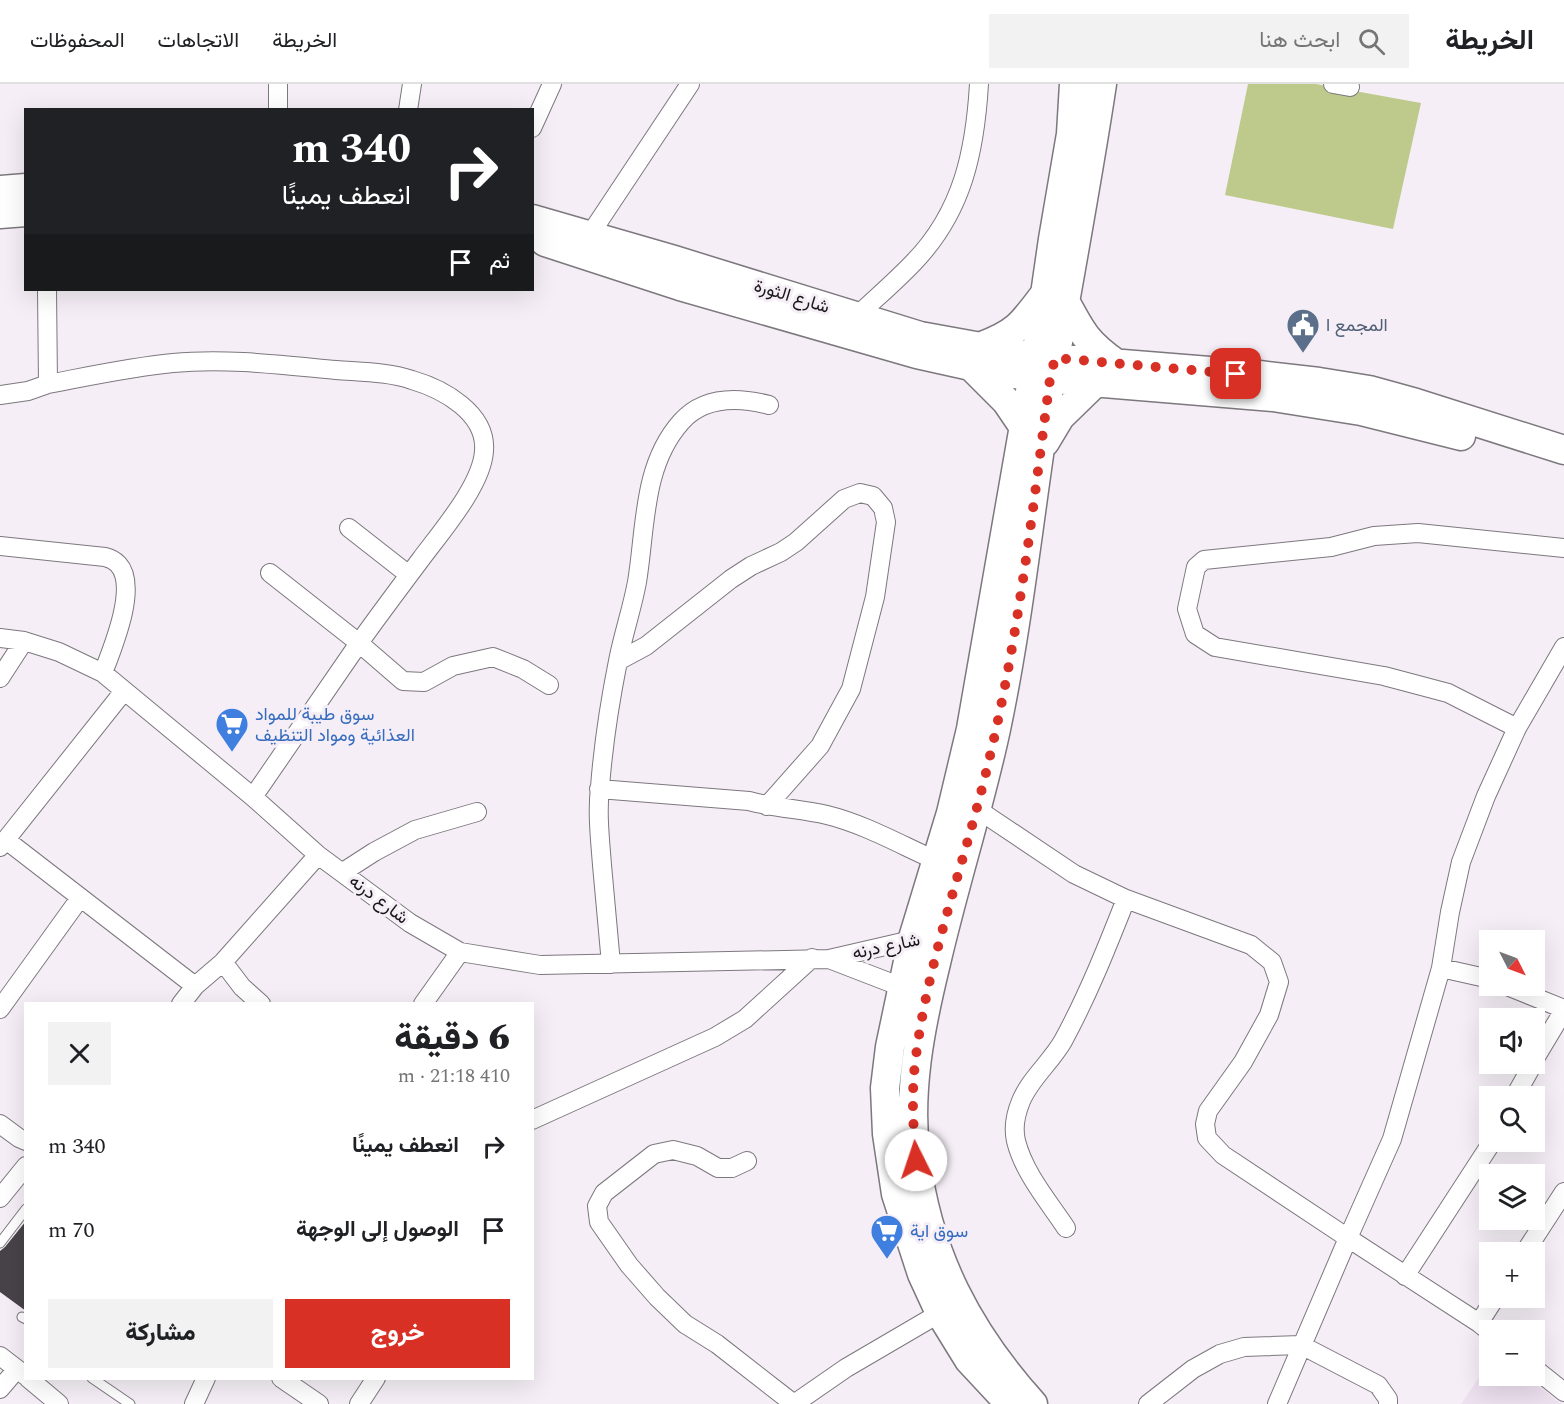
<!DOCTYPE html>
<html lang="ar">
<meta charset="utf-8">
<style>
:root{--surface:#fff;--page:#f2f2f2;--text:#202124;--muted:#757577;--line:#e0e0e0;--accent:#d93025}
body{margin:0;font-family:Spectral,Vazirmatn,serif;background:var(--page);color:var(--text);direction:rtl;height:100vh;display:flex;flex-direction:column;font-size:22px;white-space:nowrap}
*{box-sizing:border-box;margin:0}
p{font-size:20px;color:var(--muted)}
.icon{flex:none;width:33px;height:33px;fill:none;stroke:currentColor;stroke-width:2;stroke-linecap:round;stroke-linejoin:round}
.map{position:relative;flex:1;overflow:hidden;direction:ltr}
.side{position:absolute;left:24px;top:918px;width:510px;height:378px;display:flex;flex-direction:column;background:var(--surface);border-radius:0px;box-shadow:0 6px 24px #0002;direction:rtl}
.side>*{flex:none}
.top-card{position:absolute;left:24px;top:24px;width:510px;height:183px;border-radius:0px;box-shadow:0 6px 24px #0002;direction:rtl;background:#202124;color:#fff;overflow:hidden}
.needle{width:39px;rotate:132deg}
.controls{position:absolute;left:1479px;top:846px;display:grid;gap:12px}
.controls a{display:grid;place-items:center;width:66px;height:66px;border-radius:0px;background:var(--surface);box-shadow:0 6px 24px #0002;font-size:30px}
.pin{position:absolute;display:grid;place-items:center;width:51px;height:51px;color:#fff;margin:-26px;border-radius:12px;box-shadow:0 3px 9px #0006}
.me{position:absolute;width:66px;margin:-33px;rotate:356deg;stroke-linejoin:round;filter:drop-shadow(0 0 4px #0008)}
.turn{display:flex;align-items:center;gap:21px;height:126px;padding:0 24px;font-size:27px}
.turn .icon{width:78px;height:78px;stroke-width:2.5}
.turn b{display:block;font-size:42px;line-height:51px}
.then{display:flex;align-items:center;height:57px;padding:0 24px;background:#0003;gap:12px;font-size:22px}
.round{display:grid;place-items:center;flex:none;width:63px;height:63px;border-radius:0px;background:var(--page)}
.headline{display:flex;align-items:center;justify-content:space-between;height:102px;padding:0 24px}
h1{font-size:36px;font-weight:800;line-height:45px}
.action{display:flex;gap:12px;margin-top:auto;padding:12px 24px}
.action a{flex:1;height:69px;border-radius:0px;background:var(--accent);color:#fff;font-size:24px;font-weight:800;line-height:69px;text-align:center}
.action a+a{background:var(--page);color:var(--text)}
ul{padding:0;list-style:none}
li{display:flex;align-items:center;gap:18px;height:84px;padding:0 24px}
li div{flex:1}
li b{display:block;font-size:22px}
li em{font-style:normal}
header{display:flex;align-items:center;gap:36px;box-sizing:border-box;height:84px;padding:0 30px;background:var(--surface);border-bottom:2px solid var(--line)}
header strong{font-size:28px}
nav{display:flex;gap:33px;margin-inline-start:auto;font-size:21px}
.search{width:420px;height:54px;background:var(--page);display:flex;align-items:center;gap:15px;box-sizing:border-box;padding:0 21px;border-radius:0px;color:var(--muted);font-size:22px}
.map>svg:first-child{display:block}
</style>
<header>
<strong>الخريطة</strong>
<div class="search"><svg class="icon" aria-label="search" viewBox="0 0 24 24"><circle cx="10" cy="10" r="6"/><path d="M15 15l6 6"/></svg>ابحث هنا</div>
<nav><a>الخريطة</a><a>الاتجاهات</a><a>المحفوظات</a></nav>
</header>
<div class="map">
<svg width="1564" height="1320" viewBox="0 0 1564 1320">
<rect width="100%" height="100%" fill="#f5eef6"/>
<!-- built -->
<path fill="#ede0ef" d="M1489,1279L1490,1292H1526L1561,1320H1461Z"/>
<!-- green -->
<path fill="#beca8c" d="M1248,0H1316L1421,19L1393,145L1225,111Z"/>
<!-- building -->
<path fill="#484249" d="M26,1137V1227L0,1208V1167L5,1163Z"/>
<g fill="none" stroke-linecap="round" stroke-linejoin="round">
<!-- lane casing -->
<g stroke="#7d777e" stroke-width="11">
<path id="lane" d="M0,1159L26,1125
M22,1233L26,1235
M92,1294L130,1320"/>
</g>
<!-- street casing -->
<g stroke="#7d777e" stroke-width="20">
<path id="street" d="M1333,0L1350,3
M278,26V0
M408,26L412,0
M532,44L552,0
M585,158L690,0
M47,206L48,300C90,292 131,283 173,279C227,274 282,281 336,286C361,288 389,288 412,296C443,305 487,329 484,367C482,401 441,448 421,475C400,503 379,531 359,559L270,489
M857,232C876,214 896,197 914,178C963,127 975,67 979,0
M0,311L28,307L48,300
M349,444L409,491
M0,462L105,473C109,474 115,477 118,480C139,502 112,565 103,589
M0,554L24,557L59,568L103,589L253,713L318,771L410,839L460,868L540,881L829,875L920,854
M618,577L646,562L731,495L751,482L781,468L796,458L844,415L860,409L873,412L883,424L886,438L875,513L851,605L820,662L767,722
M0,594L24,557
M1517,644L1448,609L1384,592L1215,563L1195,550L1187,525L1196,483L1204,476L1331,463L1374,452L1418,449L1564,464
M599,705L749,717C774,724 801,725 827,731C864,740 901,761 935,776
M253,713L359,559L403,597L424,598L453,582L493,573L523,585L549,601
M977,725L1074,790L1126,815L1251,861L1272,878L1279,898L1269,931L1243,978L1208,1027L1205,1040L1207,1054L1223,1071L1348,1154L1277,1320
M6,756L195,902
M0,763L124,607
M343,788L374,768L415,746L477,728
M829,875L912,907
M223,878L242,903L261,920
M611,880C608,847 605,814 602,781C600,755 597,729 600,703C603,664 610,617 618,577C623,551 632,525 637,498C646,444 642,382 681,338C704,312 738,313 769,321
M1441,884L1490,895
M1507,902L1564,925
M181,920L195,902L223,878L318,771
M423,920L460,868
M0,925L80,814
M1534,976L1564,926
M1515,1012L1533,980
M532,1036L715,953L745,935L812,874
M0,1040L19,1054L26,1057
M747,1077L732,1084H718L697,1072L673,1066L654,1070L604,1109L597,1122L599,1138L629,1181L657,1213L685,1240L717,1260L794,1320
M0,1114L26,1082
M1066,1144C1048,1117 1024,1089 1016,1057C1013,1044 1016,1029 1021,1017C1030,995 1051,978 1063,957C1088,911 1107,863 1126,815
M1525,1168L1564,1108
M1405,1192L1492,1058
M1479,1239L1348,1154L1392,1055L1441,884L1450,828L1461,778L1486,712L1517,644L1564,563
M1490,1248L1479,1239L1495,1214
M0,1272L26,1292
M1534,1284L1564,1308
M28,1294L59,1320
M281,1294L319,1320
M0,1305L17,1285
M194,1320L206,1294
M359,1320L376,1294
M794,1320L846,1284L940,1229
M1148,1320L1193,1285L1220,1270L1244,1263L1301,1261L1378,1301L1388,1315V1320"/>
</g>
<!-- primary casing -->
<g stroke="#7d777e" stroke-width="31">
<path id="primary" d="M0,106L26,104
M0,130L26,128
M532,135L674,176L920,252L1036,273L1259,291L1319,298L1369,306L1416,319L1564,366
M545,158L680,202L917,270L971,282L1031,293L1273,313L1361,327L1461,352
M1065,217C1082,249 1087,259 1117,280
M982,262C1017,249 1022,240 1044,211
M971,282L1006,317L1023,342
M1045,358L1060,333L1096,298
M1010,1320L969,1276L940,1229L922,1190L896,1110L887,1050L885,1004L890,963L913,854L951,729L971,645L1036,273L1053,155L1071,50L1074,0
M1033,1320C969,1249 928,1172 916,1076C907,1009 920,944 936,879C954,801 979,724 996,645C1020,531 1031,414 1050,298C1052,285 1055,271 1058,258C1073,172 1089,86 1102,0"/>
</g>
<!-- lane -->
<use href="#lane" stroke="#fff" stroke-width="9"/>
<!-- street -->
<use href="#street" stroke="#fff" stroke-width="18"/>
<!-- primary -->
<use href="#primary" stroke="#fff" stroke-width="28"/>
</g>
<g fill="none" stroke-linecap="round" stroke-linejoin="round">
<!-- route -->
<path stroke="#d93025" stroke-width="10" stroke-dasharray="0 18" d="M916,1076C913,1041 911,1007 916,972C929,871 966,775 989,676C1019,551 1033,422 1050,295L1055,274L1236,290"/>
</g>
<!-- icons -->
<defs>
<g id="civic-pin" transform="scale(1.725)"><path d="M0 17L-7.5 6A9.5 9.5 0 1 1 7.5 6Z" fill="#5c6f8a" stroke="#f5eef6"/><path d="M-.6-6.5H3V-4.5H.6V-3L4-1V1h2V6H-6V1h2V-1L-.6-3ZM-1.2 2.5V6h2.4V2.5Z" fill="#fff"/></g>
<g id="supermarket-pin" transform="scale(1.725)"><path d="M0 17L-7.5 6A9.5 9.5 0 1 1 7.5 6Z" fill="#3f7fe0" stroke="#f5eef6"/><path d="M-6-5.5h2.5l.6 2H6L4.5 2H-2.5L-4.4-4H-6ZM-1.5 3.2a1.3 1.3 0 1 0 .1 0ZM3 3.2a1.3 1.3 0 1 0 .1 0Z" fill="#fff"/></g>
</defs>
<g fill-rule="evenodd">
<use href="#civic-pin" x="1303" y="241"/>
<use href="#supermarket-pin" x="232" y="640"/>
<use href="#supermarket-pin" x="887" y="1147"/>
</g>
<g text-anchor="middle" stroke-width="6" stroke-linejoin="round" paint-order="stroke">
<!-- street labels -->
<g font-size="18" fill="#181619" stroke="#f5eef6">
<text transform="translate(792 212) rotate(17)" y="6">شارع الثورة</text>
<text transform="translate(379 815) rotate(37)" y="6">شارع درنه</text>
<text transform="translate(886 862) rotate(-12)" y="6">شارع درنه</text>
</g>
<!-- service labels -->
<g font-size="18" fill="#4e5e75" stroke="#f5eef6" text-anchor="start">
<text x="1326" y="247">المجمع ا</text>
</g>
<!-- shop labels -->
<g font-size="18" fill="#366cbe" stroke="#f5eef6" text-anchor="start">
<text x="255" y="636">سوق طيبة للمواد<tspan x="255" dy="21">العذائية ومواد التنظيف</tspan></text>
<text x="910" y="1153">سوق اية</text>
</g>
</g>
</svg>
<div class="controls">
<a><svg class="needle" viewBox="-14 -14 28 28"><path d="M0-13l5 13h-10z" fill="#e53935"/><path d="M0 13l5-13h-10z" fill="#757577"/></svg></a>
<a><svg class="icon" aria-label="sound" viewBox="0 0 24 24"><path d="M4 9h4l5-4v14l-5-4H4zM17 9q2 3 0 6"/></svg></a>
<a><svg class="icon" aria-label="search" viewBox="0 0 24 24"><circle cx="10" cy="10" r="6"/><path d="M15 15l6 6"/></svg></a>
<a><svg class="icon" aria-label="layers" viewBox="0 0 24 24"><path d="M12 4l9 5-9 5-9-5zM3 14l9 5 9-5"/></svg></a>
<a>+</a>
<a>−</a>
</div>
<div class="pin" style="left:1236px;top:290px;background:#d93025"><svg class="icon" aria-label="arrive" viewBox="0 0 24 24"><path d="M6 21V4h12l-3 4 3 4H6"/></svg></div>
<svg class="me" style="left:916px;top:1076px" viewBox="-20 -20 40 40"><circle r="19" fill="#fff"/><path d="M0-13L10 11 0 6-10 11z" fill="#d93025"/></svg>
<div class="top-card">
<div class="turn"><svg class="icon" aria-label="right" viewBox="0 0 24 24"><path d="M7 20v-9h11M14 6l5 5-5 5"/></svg><div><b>340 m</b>انعطف يمينًا</div></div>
<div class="then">ثم<svg class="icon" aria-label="arrive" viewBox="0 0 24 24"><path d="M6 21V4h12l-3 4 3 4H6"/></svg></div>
</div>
<section class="side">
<div class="headline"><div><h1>6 دقيقة</h1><p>410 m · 21:18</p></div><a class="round"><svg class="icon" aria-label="close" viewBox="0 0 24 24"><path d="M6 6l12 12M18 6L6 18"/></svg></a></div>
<ul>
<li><svg class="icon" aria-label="right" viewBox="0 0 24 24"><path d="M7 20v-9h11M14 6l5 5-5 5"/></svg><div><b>انعطف يمينًا</b></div><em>340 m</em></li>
<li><svg class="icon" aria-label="arrive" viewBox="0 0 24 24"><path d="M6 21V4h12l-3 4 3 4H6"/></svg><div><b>الوصول إلى الوجهة</b></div><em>70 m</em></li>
</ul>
<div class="action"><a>خروج</a><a>مشاركة</a></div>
</section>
</div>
